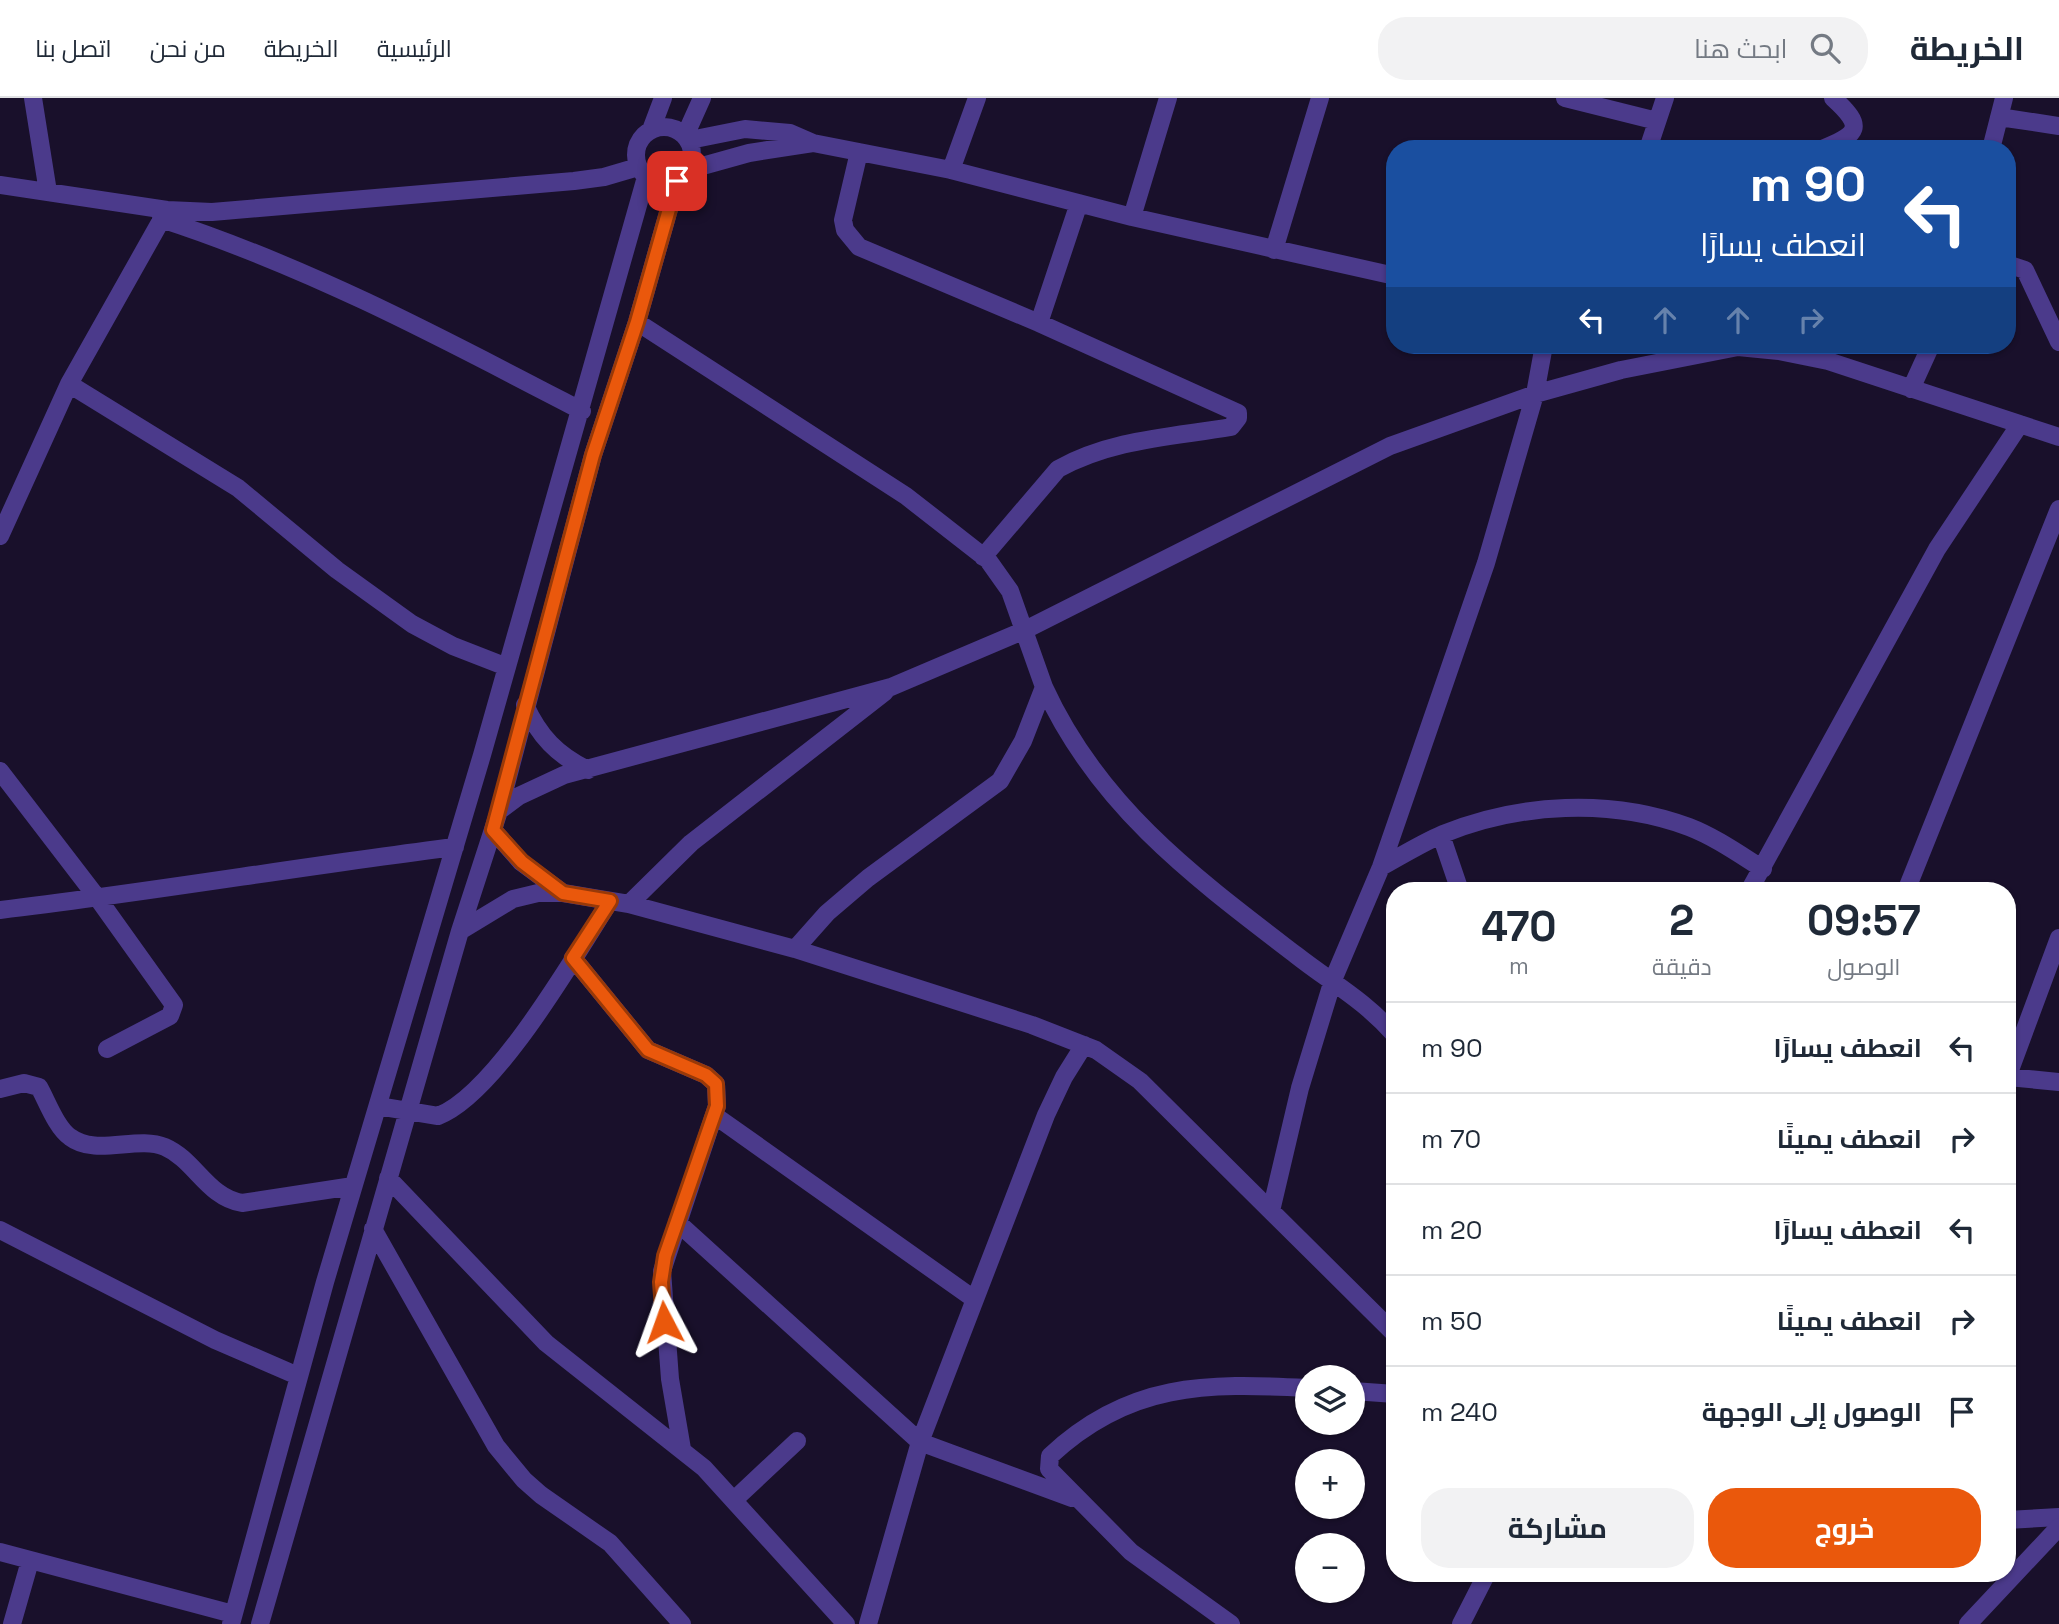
<!DOCTYPE html>
<html lang="ar">
<meta charset="utf-8">
<style>
:root{--surface:#fff;--page:#f2f2f3;--text:#1f2937;--muted:#747a83;--line:#e0e1e3;--accent:#ea580c}
body{margin:0;font-family:"Space Grotesk",Cairo,sans-serif;background:var(--page);color:var(--text);direction:rtl;height:100vh;display:flex;flex-direction:column;font-size:26px;white-space:nowrap}
*{box-sizing:border-box;margin:0}
p{font-size:23px;color:var(--muted)}
.icon{flex:none;width:38px;height:38px;fill:none;stroke:currentColor;stroke-width:2;stroke-linecap:round;stroke-linejoin:round}
.map{position:relative;flex:1;overflow:hidden;direction:ltr}
.sheet{position:absolute;left:1386px;top:784px;width:630px;height:700px;display:flex;flex-direction:column;background:var(--surface);border-radius:28px;box-shadow:0 2px 5px #0004;direction:rtl}
.sheet>*{flex:none}
.banner{position:absolute;left:1386px;top:42px;width:630px;height:214px;border-radius:28px;box-shadow:0 2px 5px #0004;direction:rtl;background:#1a4fa0;color:#fff;overflow:hidden}
.fabs{position:absolute;left:1295px;top:1267px;display:grid;gap:14px}
.fabs a{display:grid;place-items:center;width:70px;height:70px;border-radius:50%;background:var(--surface);box-shadow:0 2px 5px #0004;font-size:35px}
.pin{position:absolute;display:grid;place-items:center;width:60px;height:60px;color:#fff;margin:-30px;border-radius:14px;box-shadow:0 4px 10px #0006}
.me{position:absolute;width:77px;margin:-38px;rotate:356deg;stroke-linejoin:round;filter:drop-shadow(0 0 5px #0008)}
.turn{display:flex;align-items:center;gap:24px;height:147px;padding:0 35px;font-size:32px}
.turn .icon{width:91px;height:91px;stroke-width:2.5}
.turn b{display:block;font-size:49px;line-height:60px}
.lanes{display:flex;align-items:center;height:66px;padding:0 35px;background:#0003;justify-content:center;gap:35px;direction:ltr}
.lanes .off{opacity:.35}
.eta{display:flex;justify-content:space-evenly;align-items:center;height:119px;text-align:center}
.eta b{font-size:42px;font-weight:700;line-height:49px}
.primary-button{display:flex;gap:14px;margin-top:auto;padding:14px 35px}
.primary-button a{flex:1;height:80px;border-radius:28px;background:var(--accent);color:#fff;font-size:28px;font-weight:700;line-height:80px;text-align:center}
.primary-button a+a{background:var(--page);color:var(--text)}
ul{padding:0;list-style:none}
li{display:flex;align-items:center;gap:21px;height:91px;padding:0 35px;border-top:2px solid var(--line)}
li div{flex:1}
li b{display:block;font-size:26px}
li em{font-style:normal}
header{display:flex;align-items:center;gap:42px;box-sizing:border-box;height:98px;padding:0 35px;background:var(--surface);border-bottom:2px solid var(--line)}
header strong{font-size:33px}
nav{display:flex;gap:38px;margin-inline-start:auto;font-size:24px}
.search{width:490px;height:63px;background:var(--page);display:flex;align-items:center;gap:18px;box-sizing:border-box;padding:0 24px;border-radius:28px;color:var(--muted);font-size:26px}
.map>svg:first-child{display:block}
</style>
<header>
<strong>الخريطة</strong>
<div class="search"><svg class="icon" aria-label="search" viewBox="0 0 24 24"><circle cx="10" cy="10" r="6"/><path d="M15 15l6 6"/></svg>ابحث هنا</div>
<nav><a>الرئيسية</a><a>الخريطة</a><a>من نحن</a><a>اتصل بنا</a></nav>
</header>
<div class="map">
<svg width="2059" height="1526" viewBox="0 0 2059 1526">
<rect width="100%" height="100%" fill="#19102b"/>
<g fill="none" stroke-linecap="round" stroke-linejoin="round">
<!-- minor -->
<path stroke="#4b3a8b" stroke-width="18" d="M33,0L48,94
M1565,0L1657,23
M1999,19L2059,28
M636 57a28 28 0 1 1 56 0a28 28 0 1 1-56 0Z
M651,32L663,0
M685,38L702,0
M690,42L745,31L790,35L813,45L951,72L1132,119L1395,178
M1648,51L1665,0
M1822,51C1859,36 1865,29 1833,0
M1991,51L2004,0
M859,54L843,122L845,132L859,149L1039,225L1238,315V320L1231,329C1172,339 1112,341 1058,371L983,459
M688,72L749,55L813,45
M951,72L977,0
M0,87L167,112L212,114L574,83L604,79L638,69
M1132,119L1168,0
M161,121C309,169 444,241 582,313
M1274,152L1320,0
M2007,166L2025,172L2059,244
M637,224L906,398L988,462L1010,493L1044,589L1023,643L1000,683L868,780L827,815L795,851
M1039,225L1079,105
M69,286L238,390L337,472L412,526L453,548L507,569
M1911,291L1931,247
M0,438L69,286L167,112
M1044,589C1099,709 1194,779 1296,857C1333,886 1363,901 1395,937
M525,607C539,638 557,657 588,672
M0,673L99,802L174,907L170,918L107,951
M499,713L519,698L564,677L891,589L1025,532L1390,348L1535,296L1621,272L1738,249L1779,253L1828,263L2059,339
M493,732L521,764L563,795
M1441,737L1460,793
M1381,769C1401,758 1422,745 1443,736C1519,705 1611,700 1689,729C1715,739 1739,756 1763,771
M1749,793L1937,451L2020,326
M1906,793L2059,411
M629,806L691,745L885,594
M0,812C152,794 303,768 455,749
M460,833L513,801L538,795H563L629,806L795,851L1032,927L1096,952L1140,983L1395,1236
M573,860L648,952L706,977L716,986L717,1008L662,1173L670,1281L682,1351
M2008,979L2059,984
M2007,980L2059,840
M0,991L24,985L39,989C47,1003 56,1029 70,1039C96,1059 137,1037 165,1049C195,1062 207,1099 242,1105L353,1088
M378,1008L438,1018C496,996 576,856 610,803
M714,1017L974,1201
M388,1080L546,1245L704,1370L846,1526
M1271,1113L1300,990L1333,882L1381,769L1486,465L1535,296L1544,247
M677,1124L920,1344L1072,1400
M373,1131L496,1348L524,1382L541,1397L610,1445L682,1526
M0,1132L215,1242L298,1278
M1353,1293L1395,1296
M734,1402L797,1343
M2007,1422L2059,1419
M0,1454L233,1516
M12,1526L30,1463
M231,1526L325,1184L482,657L646,79
M260,1526L460,833L499,713L593,357L637,224L677,83
M868,1526L920,1344L1046,1017L1064,979L1084,947
M1231,1526L1131,1454L1049,1371L1050,1358C1129,1284 1206,1285 1307,1290
M1461,1526L1487,1475"/>
<!-- tertiary -->
<path stroke="#4b3a8b" stroke-width="18" d="M1968,1526L2059,1429"/>
</g>
<g fill="none" stroke-linecap="round" stroke-linejoin="round">
<!-- route casing -->
<g stroke="#983908" stroke-width="18">
<path id="route" d="M664,1224L661,1184L665,1158L717,1008L716,986L706,977L648,952L573,860L610,803L563,795L522,764L493,732L593,357L637,224L677,83"/>
</g>
<!-- route -->
<use href="#route" stroke="#ea580c" stroke-width="12"/>
</g>
</svg>
<div class="fabs">
<a><svg class="icon" aria-label="layers" viewBox="0 0 24 24"><path d="M12 4l9 5-9 5-9-5zM3 14l9 5 9-5"/></svg></a>
<a>+</a>
<a>−</a>
</div>
<div class="pin" style="left:677px;top:83px;background:#d93025"><svg class="icon" aria-label="arrive" viewBox="0 0 24 24"><path d="M6 21V4h12l-3 4 3 4H6"/></svg></div>
<svg class="me" style="left:664px;top:1224px" viewBox="-20 -20 40 40"><path d="M0-17L14 15 0 8-14 15z" fill="#ea580c" stroke="#fff" stroke-width="4"/></svg>
<div class="banner">
<div class="turn"><svg class="icon" aria-label="left" viewBox="0 0 24 24"><path d="M17 20v-9H6M10 6l-5 5 5 5"/></svg><div><b>90 m</b>انعطف يسارًا</div></div>
<div class="lanes"><svg class="icon" aria-label="left" viewBox="0 0 24 24"><path d="M17 20v-9H6M10 6l-5 5 5 5"/></svg><svg class="icon off" aria-label="ahead" viewBox="0 0 24 24"><path d="M12 20V5M6 11l6-6 6 6"/></svg><svg class="icon off" aria-label="ahead" viewBox="0 0 24 24"><path d="M12 20V5M6 11l6-6 6 6"/></svg><svg class="icon off" aria-label="right" viewBox="0 0 24 24"><path d="M7 20v-9h11M14 6l5 5-5 5"/></svg></div>
</div>
<section class="sheet">
<div class="eta">
<div><b>09:57</b><p>الوصول</p></div>
<div><b>2</b><p>دقيقة</p></div>
<div><b>470</b><p>m</p></div>
</div>
<ul>
<li><svg class="icon" aria-label="left" viewBox="0 0 24 24"><path d="M17 20v-9H6M10 6l-5 5 5 5"/></svg><div><b>انعطف يسارًا</b></div><em>90 m</em></li>
<li><svg class="icon" aria-label="right" viewBox="0 0 24 24"><path d="M7 20v-9h11M14 6l5 5-5 5"/></svg><div><b>انعطف يمينًا</b></div><em>70 m</em></li>
<li><svg class="icon" aria-label="left" viewBox="0 0 24 24"><path d="M17 20v-9H6M10 6l-5 5 5 5"/></svg><div><b>انعطف يسارًا</b></div><em>20 m</em></li>
<li><svg class="icon" aria-label="right" viewBox="0 0 24 24"><path d="M7 20v-9h11M14 6l5 5-5 5"/></svg><div><b>انعطف يمينًا</b></div><em>50 m</em></li>
<li><svg class="icon" aria-label="arrive" viewBox="0 0 24 24"><path d="M6 21V4h12l-3 4 3 4H6"/></svg><div><b>الوصول إلى الوجهة</b></div><em>240 m</em></li>
</ul>
<div class="primary-button"><a>خروج</a><a>مشاركة</a></div>
</section>
</div>
